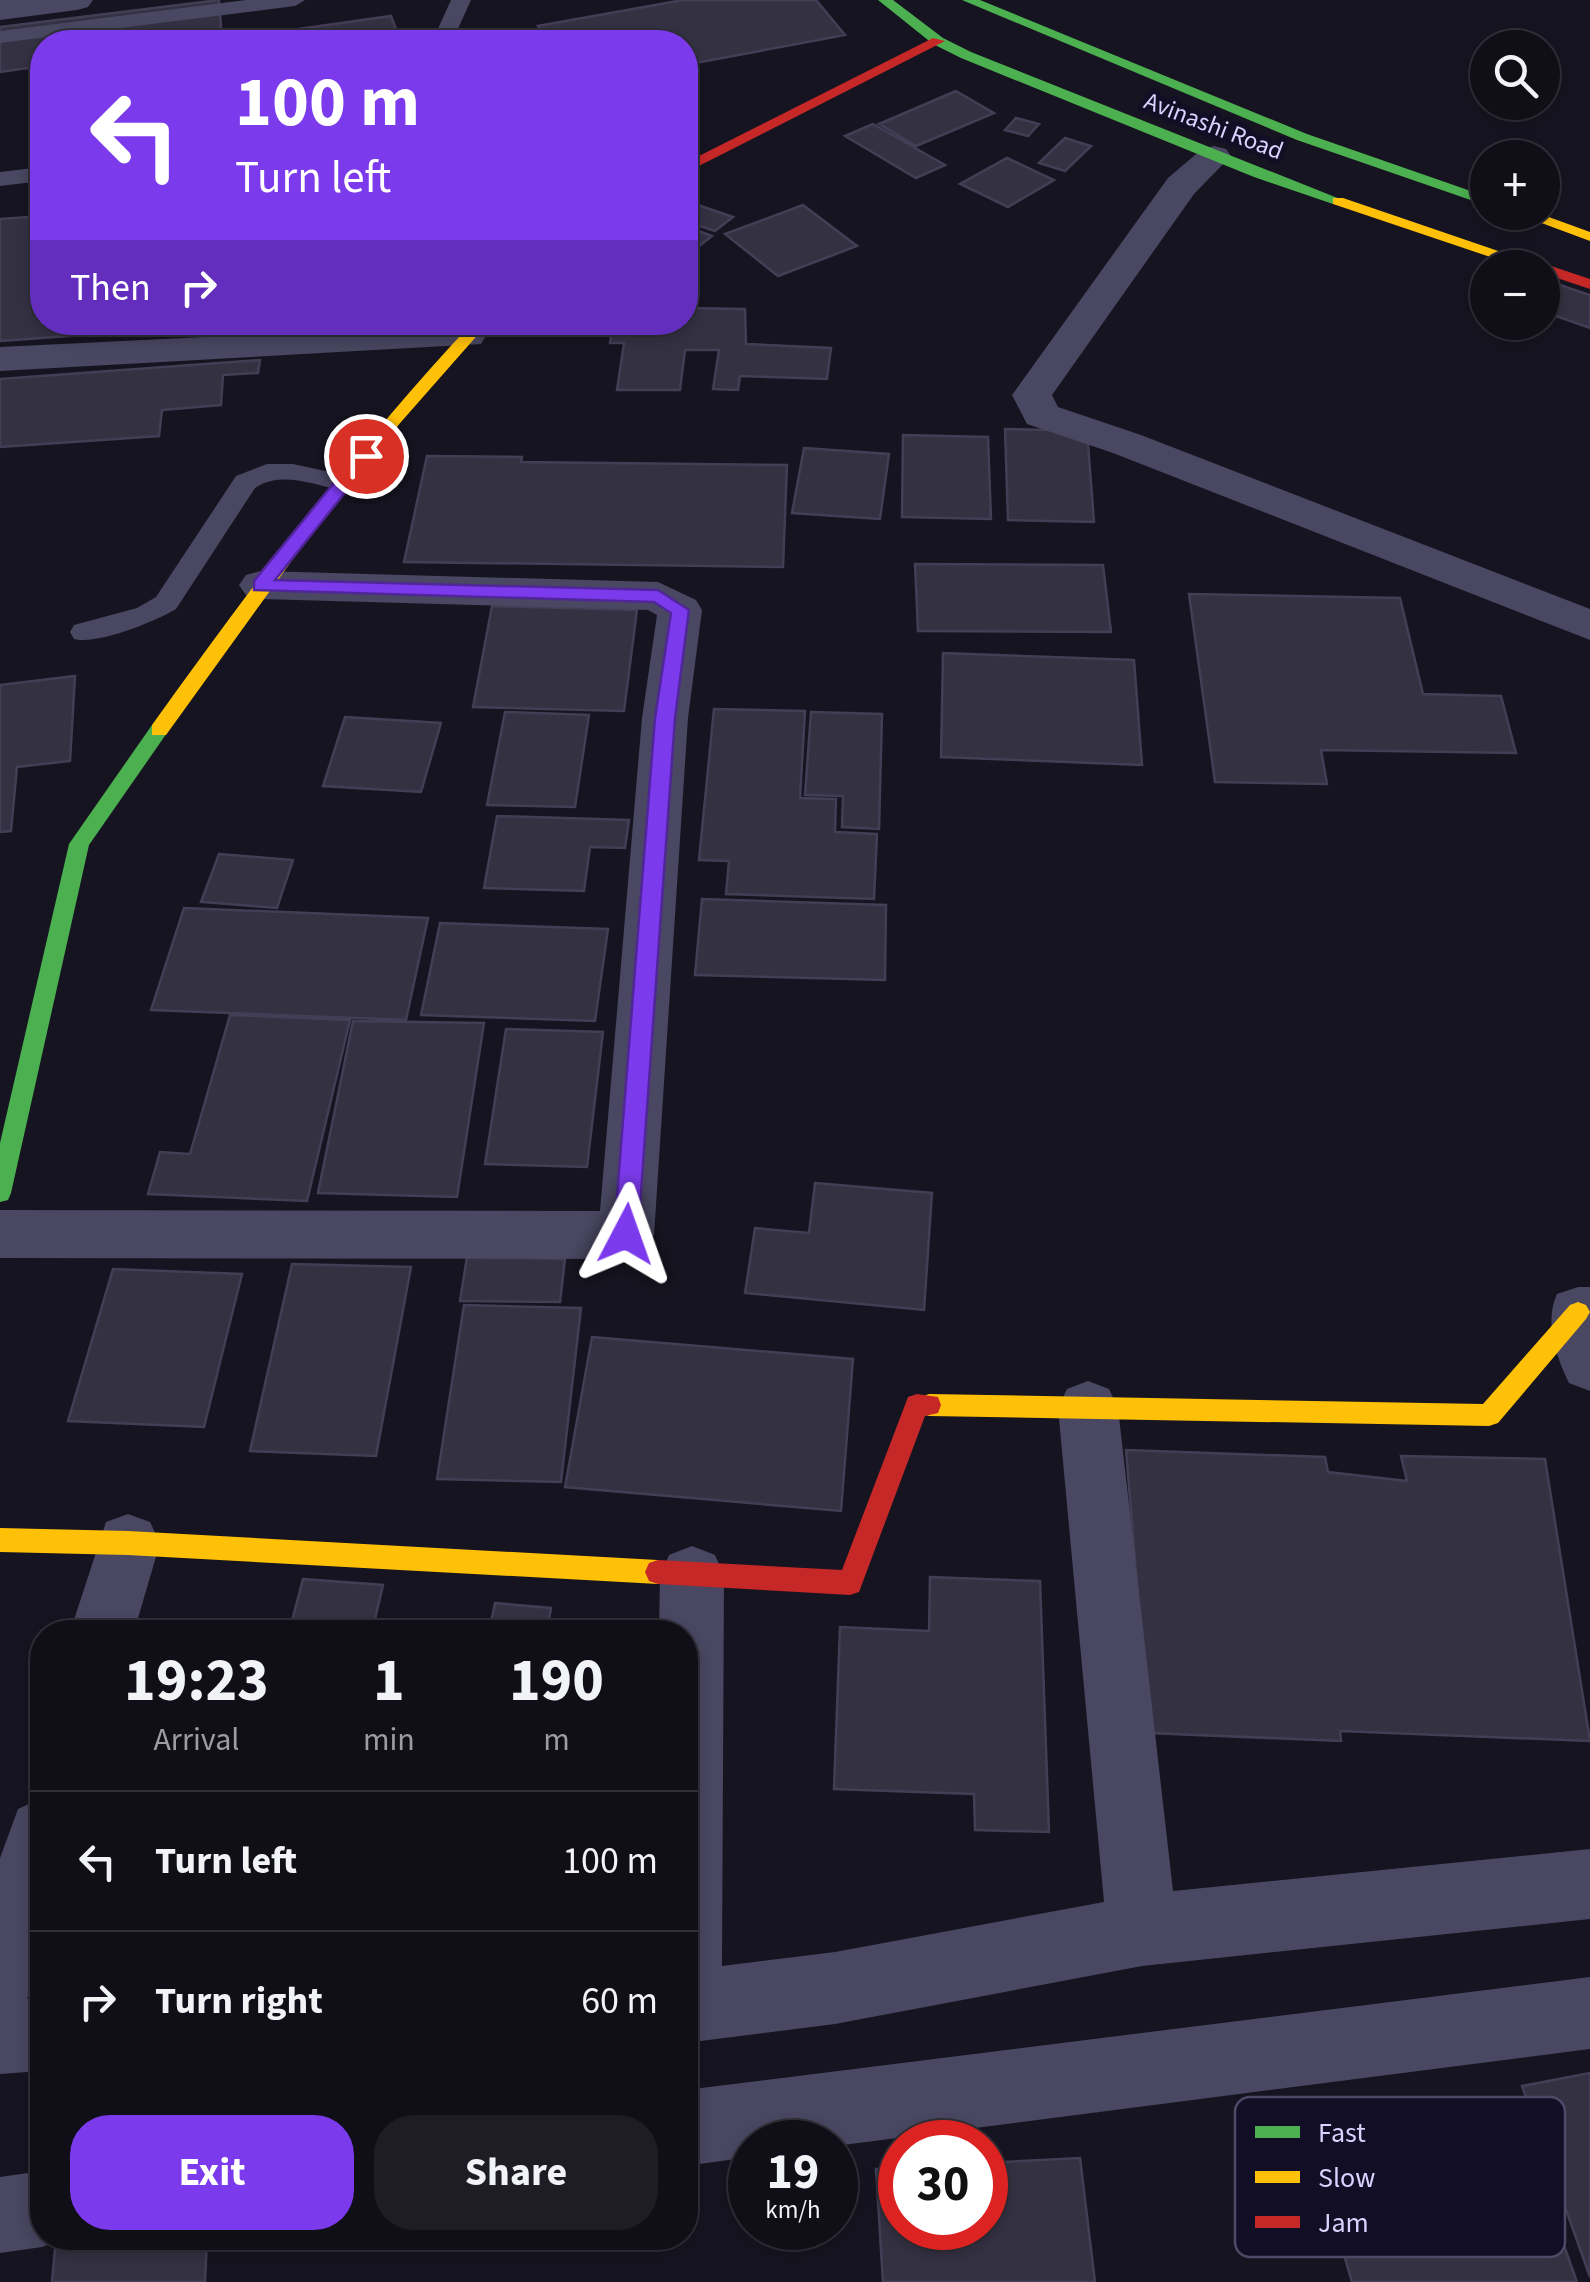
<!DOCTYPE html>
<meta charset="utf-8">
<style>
:root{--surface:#100f18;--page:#1e1d25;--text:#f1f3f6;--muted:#9c9ca2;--line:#302f37;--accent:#7c3aed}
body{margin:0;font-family:"Source Sans 3",sans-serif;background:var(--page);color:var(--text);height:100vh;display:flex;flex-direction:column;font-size:38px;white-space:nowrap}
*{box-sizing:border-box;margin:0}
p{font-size:32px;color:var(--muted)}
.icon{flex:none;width:55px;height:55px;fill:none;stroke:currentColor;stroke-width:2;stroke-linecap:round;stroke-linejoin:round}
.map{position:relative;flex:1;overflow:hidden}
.panel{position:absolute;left:30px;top:1620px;width:668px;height:630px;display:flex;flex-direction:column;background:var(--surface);border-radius:40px;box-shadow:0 5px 15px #0003,0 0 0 2px var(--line)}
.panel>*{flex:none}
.guide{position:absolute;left:30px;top:30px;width:668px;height:305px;border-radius:40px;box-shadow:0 5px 15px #0003,0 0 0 2px var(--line);background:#7c3aed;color:#fff;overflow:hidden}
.tools{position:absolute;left:1470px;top:30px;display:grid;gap:20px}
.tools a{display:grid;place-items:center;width:90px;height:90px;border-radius:50%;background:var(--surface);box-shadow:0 5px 15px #0003,0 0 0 2px var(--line);font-size:50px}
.speed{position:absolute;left:728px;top:2120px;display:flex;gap:20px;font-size:50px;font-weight:700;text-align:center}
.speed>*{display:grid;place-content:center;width:130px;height:130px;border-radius:50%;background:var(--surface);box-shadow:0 5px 15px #0003,0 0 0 2px var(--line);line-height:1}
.speed small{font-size:25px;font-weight:400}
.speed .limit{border:15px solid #d22;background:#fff;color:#111}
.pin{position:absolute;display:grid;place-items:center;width:85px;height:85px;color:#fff;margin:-42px;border:5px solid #fff;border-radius:50%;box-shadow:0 2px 10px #0007}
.me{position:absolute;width:110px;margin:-55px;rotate:4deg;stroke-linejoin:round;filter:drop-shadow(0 0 8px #0008)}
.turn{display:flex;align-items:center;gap:35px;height:210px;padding:0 40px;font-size:45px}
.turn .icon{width:130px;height:130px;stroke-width:2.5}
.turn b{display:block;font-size:70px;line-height:85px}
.then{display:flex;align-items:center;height:95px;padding:0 40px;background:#0003;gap:20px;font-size:38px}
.eta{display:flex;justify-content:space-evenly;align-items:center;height:170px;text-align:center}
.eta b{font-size:60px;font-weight:700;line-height:70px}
.button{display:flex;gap:20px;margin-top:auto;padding:20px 40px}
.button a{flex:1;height:115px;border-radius:40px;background:var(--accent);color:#fff;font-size:40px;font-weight:700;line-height:115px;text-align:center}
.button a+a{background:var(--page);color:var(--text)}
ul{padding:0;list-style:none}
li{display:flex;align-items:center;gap:30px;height:140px;padding:0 40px;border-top:2px solid var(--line)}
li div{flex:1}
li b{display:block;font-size:38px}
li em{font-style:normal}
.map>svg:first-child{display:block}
</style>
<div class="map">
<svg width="1590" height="2282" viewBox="0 0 1590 2282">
<rect width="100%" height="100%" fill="#161420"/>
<!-- building -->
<path fill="#343143" stroke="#433e55" stroke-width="2.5" d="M219,0L222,41L42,42V66L0,72V27Z
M683,0H816L845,35L685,65V42H548L538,26Z
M391,16L401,42H287L284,31Z
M956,91L994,113L916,146L879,124Z
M1016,118L1039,124L1028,136L1005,130Z
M873,124L945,165L916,178L845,136Z
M1065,138L1091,146L1065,171L1039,163Z
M1007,158L1054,180L1008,207L960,184Z
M695,204L733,217L715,231L685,221V212Z
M803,205L857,246L778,276L725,234Z
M42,216V322H85L83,335L0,341V219Z
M685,226L712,236L688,255L685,254Z
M1557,284L1590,295V328L1542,311V299Z
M685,308L745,309L746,344L831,348L827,379L740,376L738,390L713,389L719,350H685L680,390H617L624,343H610L613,322H685Z
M96,322H135L133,333L94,336Z
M164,322H335L162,333Z
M260,360L258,373L223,375L221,405L162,410L159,436L0,447V379Z
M1005,429L1087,431L1094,522L1008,520Z
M903,435L988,437L991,519L902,517Z
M804,448L889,454L880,519L792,513Z
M427,456L522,457L521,462L787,465L783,567L404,562Z
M915,564L1103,565L1111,632L918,631Z
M1189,594L1400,598L1423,694L1501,696L1516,753L1321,750L1327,784L1215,782Z
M492,606L637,610L624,711L473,707Z
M943,653L1134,660L1142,765L941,757Z
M75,676L70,761L17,767L11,831L0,832V685Z
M714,709L805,711L800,798L836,799L835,832L877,834L874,899L726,894L729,861L699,860Z
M505,712L589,715L575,807L487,805Z
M811,712L882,714L879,829L842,827L843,796L805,795Z
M345,717L441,723L421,792L323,786Z
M497,816L629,820L625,848L590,847L584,891L484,888Z
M219,854L293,860L277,908L201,902Z
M702,899L886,905L885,980L695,975Z
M184,908L428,918L406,1020L151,1010Z
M440,923L608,929L595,1021L421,1015Z
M230,1015L350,1020L307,1201L148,1194L160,1152L190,1154Z
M353,1021L484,1023L457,1197L318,1193Z
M506,1029L603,1032L587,1167L485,1164Z
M815,1183L932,1193L924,1310L745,1293L755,1228L809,1233Z
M467,1257L565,1259L560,1302L460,1301Z
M292,1264L411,1267L376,1456L250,1451Z
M113,1269L242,1274L204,1427L68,1421Z
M464,1305L581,1308L561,1482L437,1479Z
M592,1337L853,1359L841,1511L565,1487Z
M1126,1450L1325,1457L1328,1472L1407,1481L1401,1456L1545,1459L1590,1741L1340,1731L1341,1741L1149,1733Z
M930,1577L1040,1581L1049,1832L975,1830L974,1794L834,1789L840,1627L929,1631Z
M303,1579L383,1585L372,1632H289Z
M495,1603L551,1608L547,1632H489Z
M1590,2073V2277L1522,2086Z
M1381,2118L1420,2239L1552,2212L1577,2282H1352L1308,2133Z
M1080,2158L1095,2282H883L876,2169L900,2168V2228H985V2163Z
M56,2238H207L205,2282H52Z"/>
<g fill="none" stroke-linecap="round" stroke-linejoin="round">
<!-- lane -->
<path fill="#494761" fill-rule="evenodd" d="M246,0H305L295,6L0,43V31Z
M451,0H471L452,42H432Z
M42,167V181L0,186V172Z
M267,464H293L353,477L357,483L344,491C315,485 281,470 255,488L176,609C154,622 98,645 74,639L70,632L74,625L137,608L156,597L236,476Z"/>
<!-- street -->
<path fill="#494761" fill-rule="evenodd" d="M0,0H93L88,7L77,10L0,20Z
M1214,146L1226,149L1231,156L1194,194L1052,395L1058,407L1141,435L1590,609V640L1113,453L1027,424L1012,395L1168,178L1202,149Z
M467,324L481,328L486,336L481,344L0,371V347Z
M261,571L658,582L696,600L702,610L688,718L654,1235L646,1252L626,1259L0,1258V1210L600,1211L642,718L657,615L648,610L261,599L246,595L239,585L246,575Z
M1578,1287H1590V1391L1569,1383C1556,1356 1544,1322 1557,1294Z
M1088,1381L1109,1389L1118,1408L1173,1891L1590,1849V1919L1142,1966L835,2024L685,2043V1632H659L660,1576L669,1555L692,1546L715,1555L724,1576L722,1966L835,1952L1104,1902L1058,1408L1067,1389Z
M128,1514L150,1522L160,1543L134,1632H70L106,1522Z
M42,1798V1954L27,1999H42V2071L0,2074V1858L18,1809Z
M1590,1977V2049L835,2146V2142H750V2157L685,2166V2090Z
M42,2171V2238H66L42,2247L0,2253V2177Z"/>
<!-- fast -->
<path fill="#4caf50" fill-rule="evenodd" d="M878,0H893L943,38L971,52L1345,201L1333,204L1254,177L961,58L933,44Z
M962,0H980L1307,134L1488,197V206L1297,140Z
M159,723L169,730L89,845L11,1193L8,1200L0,1202V1143L69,844L152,725Z"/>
<!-- slow -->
<path fill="#ffc107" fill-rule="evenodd" d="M1333,198H1343L1548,268L1542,272V268H1523L1333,204Z
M1512,212H1535L1590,232V241Z
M473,322H489L401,422L319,523L166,735H152V725C252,585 355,448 473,322Z
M1578,1302L1586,1305L1590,1312L1586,1319L1498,1423L1489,1426L929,1416L920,1413L917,1405L920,1397L929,1394L1483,1404L1570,1305Z
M0,1528L128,1531L658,1560L667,1563L671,1572L667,1581L658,1584L128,1555L0,1552Z"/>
<!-- jam -->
<path fill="#c62828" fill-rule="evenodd" d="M933,38L945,41L685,173V163Z
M1542,263L1590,279V289L1542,273V268H1535Z
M917,1394L938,1397L941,1405L938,1413L925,1416L859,1592L850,1595L658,1584L649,1581L645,1572L649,1563L658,1560L842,1570L905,1405L908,1397Z"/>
</g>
<!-- route -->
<path fill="#7c3aed" stroke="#51269a" stroke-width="2.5" d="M366,451L374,456L372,459L275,580L658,590L689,610L675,718L638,1234L634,1241H618L614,1234L655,718L671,613L654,602L254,590V581L359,452Z"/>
<g text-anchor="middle" stroke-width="10" stroke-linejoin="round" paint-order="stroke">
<!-- far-street labels -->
<g font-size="25" fill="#d8d3ff" stroke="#120e26">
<text transform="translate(1214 125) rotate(21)" y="9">Avinashi Road</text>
</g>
</g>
<!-- legend -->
<rect x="1235" y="2097" width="330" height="160" rx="15" fill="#120e26" stroke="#4d4967" stroke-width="2.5"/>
<rect x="1255" y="2126" width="45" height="12" fill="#4caf50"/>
<rect x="1255" y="2171" width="45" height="12" fill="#ffc107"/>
<rect x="1255" y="2216" width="45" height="12" fill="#c62828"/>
<g font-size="28" fill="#d8d3ff">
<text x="1318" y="2142">Fast</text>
<text x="1318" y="2187">Slow</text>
<text x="1318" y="2232">Jam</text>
</g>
</svg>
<div class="tools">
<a><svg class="icon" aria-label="search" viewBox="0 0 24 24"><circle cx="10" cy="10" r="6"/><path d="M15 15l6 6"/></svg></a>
<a>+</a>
<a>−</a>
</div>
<div class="speed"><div>19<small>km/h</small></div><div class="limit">30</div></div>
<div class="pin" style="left:366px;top:456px;background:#d93025"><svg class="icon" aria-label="arrive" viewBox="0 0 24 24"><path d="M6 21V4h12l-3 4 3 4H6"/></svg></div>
<svg class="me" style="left:626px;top:1234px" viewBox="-20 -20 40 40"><path d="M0-17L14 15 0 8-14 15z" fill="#7c3aed" stroke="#fff" stroke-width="4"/></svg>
<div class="guide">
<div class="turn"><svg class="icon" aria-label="left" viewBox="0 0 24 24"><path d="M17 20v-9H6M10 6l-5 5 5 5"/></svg><div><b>100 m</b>Turn left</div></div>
<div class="then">Then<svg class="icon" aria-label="right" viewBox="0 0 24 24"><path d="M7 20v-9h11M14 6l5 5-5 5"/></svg></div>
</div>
<section class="panel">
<div class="eta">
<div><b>19:23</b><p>Arrival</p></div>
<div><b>1</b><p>min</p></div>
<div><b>190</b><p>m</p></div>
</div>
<ul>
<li><svg class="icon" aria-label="left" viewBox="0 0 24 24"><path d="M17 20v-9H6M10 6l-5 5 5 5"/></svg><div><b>Turn left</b></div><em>100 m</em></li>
<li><svg class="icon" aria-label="right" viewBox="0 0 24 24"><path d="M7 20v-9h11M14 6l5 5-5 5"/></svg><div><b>Turn right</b></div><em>60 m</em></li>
</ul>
<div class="button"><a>Exit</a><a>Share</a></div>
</section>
</div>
